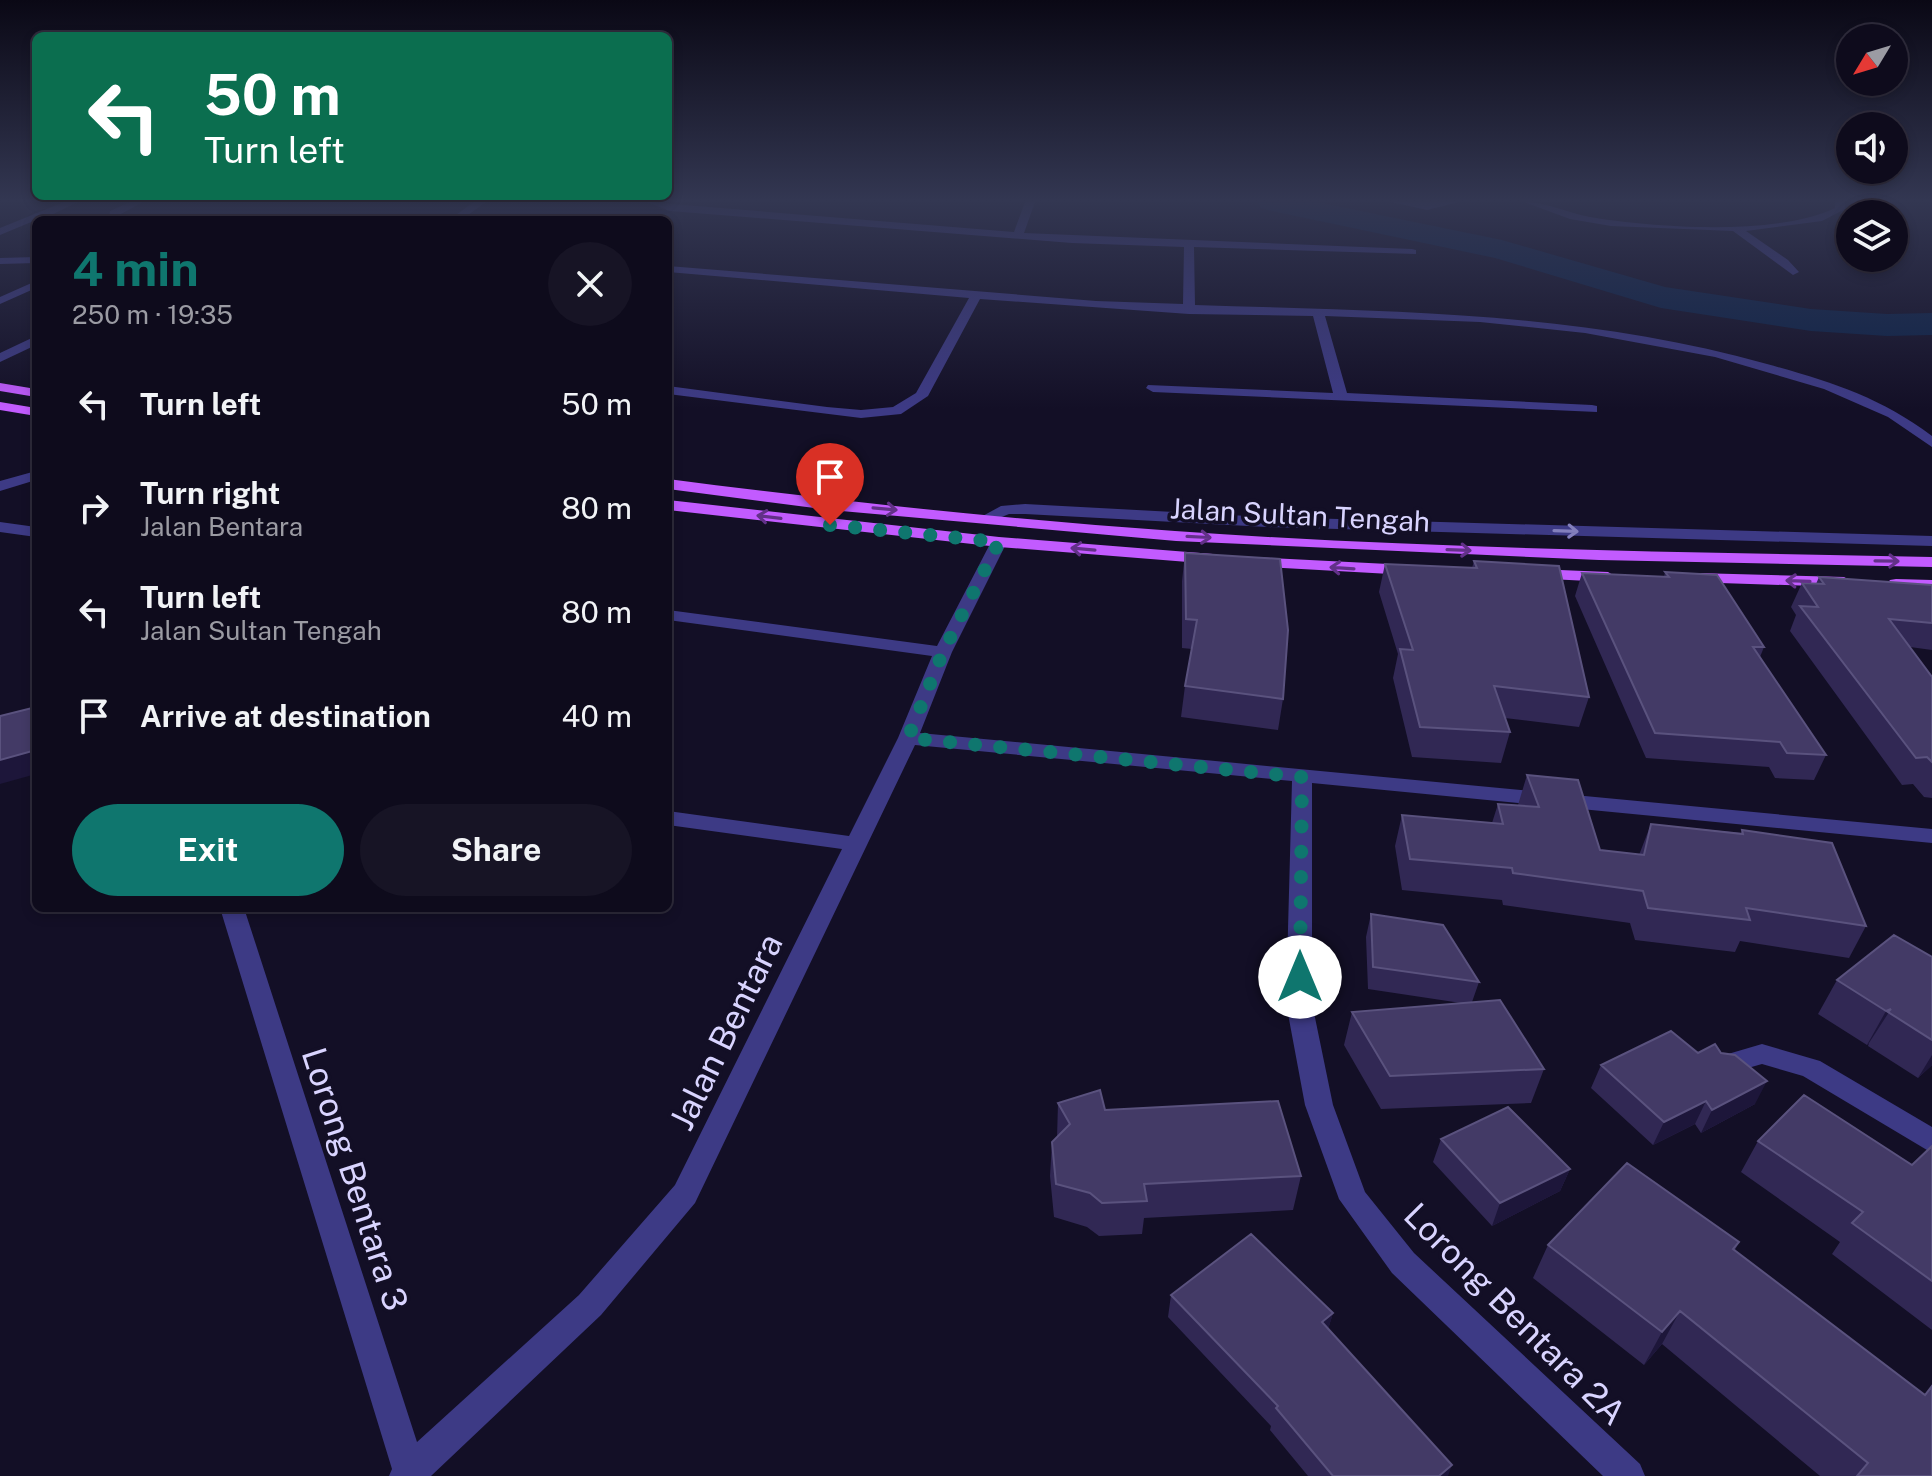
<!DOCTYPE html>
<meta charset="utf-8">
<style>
:root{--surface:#0e0b1c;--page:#171425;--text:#f1f3f6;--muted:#9b9ba3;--line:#2e2b3b;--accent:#0f766e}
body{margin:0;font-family:"Public Sans",sans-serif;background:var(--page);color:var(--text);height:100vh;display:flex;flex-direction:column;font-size:30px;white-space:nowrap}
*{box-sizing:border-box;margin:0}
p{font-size:26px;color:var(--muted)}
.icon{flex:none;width:44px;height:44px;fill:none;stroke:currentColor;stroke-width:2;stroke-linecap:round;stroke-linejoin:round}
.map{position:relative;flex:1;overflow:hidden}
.details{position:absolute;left:32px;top:216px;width:640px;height:696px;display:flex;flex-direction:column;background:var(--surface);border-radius:12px;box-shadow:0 4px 12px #0003,0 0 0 2px var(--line)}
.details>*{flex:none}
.banner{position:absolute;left:32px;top:32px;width:640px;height:168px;border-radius:12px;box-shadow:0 4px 12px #0003,0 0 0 2px var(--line);background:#0b6e4f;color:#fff;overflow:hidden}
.needle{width:52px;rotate:232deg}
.controls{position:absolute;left:1836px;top:24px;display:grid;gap:16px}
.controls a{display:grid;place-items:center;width:72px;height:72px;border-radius:50%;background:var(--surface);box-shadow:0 4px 12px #0003,0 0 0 2px var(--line);font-size:40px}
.pin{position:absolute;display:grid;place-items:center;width:68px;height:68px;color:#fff;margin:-82px -34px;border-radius:50% 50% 50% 0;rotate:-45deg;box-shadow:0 0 8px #0007}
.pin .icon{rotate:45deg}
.me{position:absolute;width:88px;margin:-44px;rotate:0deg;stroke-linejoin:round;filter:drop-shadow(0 0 6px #0008)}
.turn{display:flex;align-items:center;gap:28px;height:168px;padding:0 40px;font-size:36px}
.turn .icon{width:104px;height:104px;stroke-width:2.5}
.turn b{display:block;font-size:56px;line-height:68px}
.round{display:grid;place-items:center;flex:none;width:84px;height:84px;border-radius:42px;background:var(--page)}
.summary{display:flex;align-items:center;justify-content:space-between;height:136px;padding:0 40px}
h1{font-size:48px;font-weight:700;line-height:60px;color:var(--accent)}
.button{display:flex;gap:16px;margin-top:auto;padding:16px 40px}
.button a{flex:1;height:92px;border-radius:48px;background:var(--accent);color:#fff;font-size:32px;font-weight:700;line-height:92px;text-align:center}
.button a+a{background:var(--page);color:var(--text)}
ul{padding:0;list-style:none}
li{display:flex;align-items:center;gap:24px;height:104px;padding:0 40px}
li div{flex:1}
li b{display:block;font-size:30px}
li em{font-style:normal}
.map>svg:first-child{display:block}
</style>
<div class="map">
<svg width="1932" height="1476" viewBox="0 0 1932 1476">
<rect width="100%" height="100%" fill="#130f26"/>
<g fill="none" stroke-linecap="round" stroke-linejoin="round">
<!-- river -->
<path fill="#0c2248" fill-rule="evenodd" d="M1257,202H1317L1502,240L1665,287L1811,309L1887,314L1932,313V335L1887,336L1811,331L1661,308L1495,258L1272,211L1261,208Z"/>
<!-- minor -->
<path fill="#3d3a85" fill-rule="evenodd" d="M64,202H78L51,215L82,220H36L0,235V228Z
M130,202H143L119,215L123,220L109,219L110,211Z
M474,202H486L461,220H449Z
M647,202L1014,232L1025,202H1035L1024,233L1412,249L1416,250V254L1194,247L1195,305C1387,311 1580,311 1767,364C1831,382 1878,396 1932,436V447L1888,417L1824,389L1715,357L1585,333L1480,322L1325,316L1347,393L1592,405L1597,406V412L1153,392L1146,388L1148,385L1333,393L1313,316L1189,314L980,299L928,396L901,414L861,418L668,394V386L827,407L861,410L893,407L916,393L969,298L668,272V266L1096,301L1183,304L1184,247L1072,243L670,211Z
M1391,202H1459L1427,210Z
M1524,202C1547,202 1568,213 1590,217C1653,228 1778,236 1835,208V202H1845V209L1822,221L1746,231L1788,260L1799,272L1793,275L1733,231L1611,226L1570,219Z
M36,257V263L0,264V258Z
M36,281V288L0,304V297Z
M36,336V345L0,362V353Z
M36,471V480L0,491V481Z
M1025,504L1267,517L1932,536V546L1267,527L1025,514H1009L987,523L979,518L1001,506Z
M0,522L36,527V537L0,532Z
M999,537L1007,542L952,652L920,733L1932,829V843L1312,783V1003L1333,1105L1365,1192L1414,1253L1640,1464L1645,1476H1603L1392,1273L1339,1199L1305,1105L1286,1003L1292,781L915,745L695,1203L601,1315L431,1476H389L392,1469L220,908H244L417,1442L579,1295L675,1185L842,849L668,825V811L849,836L898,738L932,656L668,620V610L937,646L991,542Z
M1762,1044L1820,1061L1932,1127V1153L1803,1076L1762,1064L1720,1076L1711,1073L1707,1066L1711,1059Z"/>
<!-- major -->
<path fill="#c25bff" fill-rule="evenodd" d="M0,383L36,389V397L0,391Z
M0,402L36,408V416L0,410Z
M668,479C836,501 1005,519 1175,531C1426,549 1680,552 1932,557V567L1599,560L1176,541L830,510L668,489Z
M668,500L999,537L1213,554L1221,559L1213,564L999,547L668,510Z
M1252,557L1408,565L1416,570L1408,575L1246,566L1244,562Z
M1536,569L1608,572L1616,577L1608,582L1530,578L1528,574Z
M1696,573L1844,577L1853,582L1844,587L1690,582L1688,578Z
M1896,579L1932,580V590L1890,588L1887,584L1890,580Z"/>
</g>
<!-- wall -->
<path fill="#312854" d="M1185,553L1283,699L1278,730L1181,717L1185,686L1192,649L1182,648V581Z
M1474,561L1589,697L1579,727L1505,718L1510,732L1501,763L1412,757L1393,678L1398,654L1379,592L1385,564L1472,568Z
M1665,572L1764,647L1760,657L1826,755L1814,780L1775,778L1769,767L1646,758L1575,596L1582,573L1664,577Z
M1819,577L1932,585V650L1910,647L1932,677V798L1924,797L1913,784L1902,785L1790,631L1796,615L1791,607L1802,583L1816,584Z
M1527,775L1600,850L1639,855L1651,824L1741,833L1742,830L1866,926L1849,958L1740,941L1735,952L1635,940L1630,923L1503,905L1502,900L1402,890L1395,846L1402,815L1492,823L1498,804L1518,805Z
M1371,914L1479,982L1472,1002L1544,1069L1531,1103L1381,1109L1344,1045L1352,1012L1461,1003L1368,989L1366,937Z
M1932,957V1065L1918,1078L1868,1046L1869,1043L1867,1045L1818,1014L1837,980Z
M1601,1065L1755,1104L1701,1133L1695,1124L1653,1145L1591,1088Z
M1058,1103L1105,1110L1301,1176L1293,1210L1144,1218L1142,1234L1099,1236L1087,1227L1054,1217L1050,1176L1052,1142L1057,1138Z
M1441,1139L1570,1169L1560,1191L1492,1226L1433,1162Z
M1758,1141L1912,1165L1932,1146V1330L1832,1254L1840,1242L1741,1172Z
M1739,1242L1735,1250L1932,1476H1820L1662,1344L1644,1365L1533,1278L1548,1245Z
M1171,1295L1333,1313L1328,1329L1448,1476H1308L1270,1430L1271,1426L1168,1317Z"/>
<!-- shaded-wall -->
<path fill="#1d163a" d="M36,750V774L0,784V760Z
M1891,1009L1869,1043L1867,1045L1886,1011Z
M1932,1055V1065L1918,1078Z
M1767,1081L1755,1104L1701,1133L1712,1110Z
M1706,1101L1695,1124L1653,1145L1664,1122Z
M1570,1169L1560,1191L1492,1226L1500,1203Z
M1680,1311L1662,1344L1644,1365L1662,1332Z
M1333,1313L1326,1336L1322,1322Z
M1452,1465L1448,1476H1439Z"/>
<!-- building -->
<path fill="#433a66" stroke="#5a527e" stroke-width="2" d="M1185,553L1280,559L1288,630L1283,699L1185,686L1197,620L1186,619Z
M1474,561L1559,566L1589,697L1494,686L1510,732L1420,727L1400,649L1413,650L1385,564L1477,568Z
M1665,572L1717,575L1764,647H1753L1826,755L1787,753L1780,742L1655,733L1582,573L1669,577Z
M1819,577L1932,585V623L1889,619L1932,677V762L1927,757L1916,758L1800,606L1818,607L1802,583L1824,584Z
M36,707V750L0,760V716Z
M1527,775L1578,780L1600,850L1644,855L1651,824L1743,834L1742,830L1832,843L1866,926L1746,908L1750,920L1648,908L1643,891L1513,873L1512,868L1410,859L1402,815L1503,824L1498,804L1539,807Z
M1371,914L1443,925L1479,982L1373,967Z
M1894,935L1932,957V1040L1888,1012L1891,1009L1886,1011L1837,980Z
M1500,1000L1544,1069L1390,1076L1352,1012Z
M1671,1031L1698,1053L1715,1044L1721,1053L1735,1055L1767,1081L1712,1110L1706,1101L1664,1122L1601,1065Z
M1100,1090L1105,1110L1278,1101L1301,1176L1144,1184L1147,1201L1102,1203L1090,1193L1056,1184L1052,1142L1070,1124L1058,1103Z
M1804,1095L1912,1165L1932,1146V1281L1852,1223L1863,1212L1758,1141Z
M1508,1107L1570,1169L1500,1203L1441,1139Z
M1627,1163L1739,1242L1733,1249L1925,1395L1932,1386V1476H1857L1868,1463L1680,1311L1662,1332L1548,1245Z
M1251,1234L1333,1313L1322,1322L1452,1465L1439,1476H1333L1276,1408L1278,1406L1171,1295Z"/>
<!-- one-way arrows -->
<defs><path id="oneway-shaft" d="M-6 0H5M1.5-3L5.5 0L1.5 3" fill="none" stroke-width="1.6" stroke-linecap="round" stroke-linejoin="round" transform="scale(2)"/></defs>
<g stroke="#623188">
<use href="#oneway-shaft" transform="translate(885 509) rotate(5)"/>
<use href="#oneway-shaft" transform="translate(769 517) rotate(-173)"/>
<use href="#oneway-shaft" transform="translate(1199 537) rotate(3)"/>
<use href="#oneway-shaft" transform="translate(1083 549) rotate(-175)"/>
<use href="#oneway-shaft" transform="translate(1459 550) rotate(2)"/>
<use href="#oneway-shaft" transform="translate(1887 561) rotate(1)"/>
<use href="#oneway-shaft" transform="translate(1342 568) rotate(-176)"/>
<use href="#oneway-shaft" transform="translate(1798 581) rotate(-178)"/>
</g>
<use stroke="#837fbc" href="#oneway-shaft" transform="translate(1566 531) rotate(2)"/>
<!-- sky -->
<linearGradient id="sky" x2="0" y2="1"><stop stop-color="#0a0815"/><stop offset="0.49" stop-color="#333752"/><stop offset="1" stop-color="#333752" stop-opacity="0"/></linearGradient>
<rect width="1932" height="409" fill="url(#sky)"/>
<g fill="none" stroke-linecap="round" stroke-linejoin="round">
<!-- route -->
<path stroke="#0f766e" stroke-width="14" stroke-dasharray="0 25.2" d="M830,525L999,542L943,652L908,738L1302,777L1300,977"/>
</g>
<g text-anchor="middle" stroke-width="7" stroke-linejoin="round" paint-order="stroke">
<!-- street labels -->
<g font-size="28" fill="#d9d4ff" stroke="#130f26">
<text transform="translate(1300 515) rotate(3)" y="10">Jalan Sultan Tengah</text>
</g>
<!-- near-street labels -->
<g font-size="34" fill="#d9d4ff" stroke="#130f26">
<text transform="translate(726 1032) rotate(-64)" y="12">Jalan Bentara</text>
<text transform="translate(355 1179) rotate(72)" y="12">Lorong Bentara 3</text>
<text transform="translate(1515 1314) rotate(45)" y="12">Lorong Bentara 2A</text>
</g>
</g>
</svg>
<div class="controls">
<a><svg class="needle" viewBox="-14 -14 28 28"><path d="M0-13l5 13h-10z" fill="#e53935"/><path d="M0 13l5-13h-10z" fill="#9b9ba3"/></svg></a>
<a><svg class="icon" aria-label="sound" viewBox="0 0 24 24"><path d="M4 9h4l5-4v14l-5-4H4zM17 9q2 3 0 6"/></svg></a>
<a><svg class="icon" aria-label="layers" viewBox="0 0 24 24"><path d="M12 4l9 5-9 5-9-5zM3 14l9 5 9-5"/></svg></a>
</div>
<div class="pin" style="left:830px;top:525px;background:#d93025"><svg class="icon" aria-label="arrive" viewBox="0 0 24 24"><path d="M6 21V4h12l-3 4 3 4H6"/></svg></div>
<svg class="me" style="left:1300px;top:977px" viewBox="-20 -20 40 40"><circle r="19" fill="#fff"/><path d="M0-13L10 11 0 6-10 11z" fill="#0f766e"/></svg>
<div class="banner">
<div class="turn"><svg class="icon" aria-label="left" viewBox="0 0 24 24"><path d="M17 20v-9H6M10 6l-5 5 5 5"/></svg><div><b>50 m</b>Turn left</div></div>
</div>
<section class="details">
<div class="summary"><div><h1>4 min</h1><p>250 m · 19:35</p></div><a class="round"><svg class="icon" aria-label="close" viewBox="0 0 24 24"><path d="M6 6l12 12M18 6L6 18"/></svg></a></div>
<ul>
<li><svg class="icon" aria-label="left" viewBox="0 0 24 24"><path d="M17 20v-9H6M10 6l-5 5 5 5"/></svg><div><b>Turn left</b></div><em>50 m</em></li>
<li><svg class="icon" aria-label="right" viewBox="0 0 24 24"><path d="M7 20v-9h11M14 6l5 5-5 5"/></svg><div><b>Turn right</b><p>Jalan Bentara</p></div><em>80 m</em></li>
<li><svg class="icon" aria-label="left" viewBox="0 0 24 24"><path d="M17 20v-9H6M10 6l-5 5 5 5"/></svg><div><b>Turn left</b><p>Jalan Sultan Tengah</p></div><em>80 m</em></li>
<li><svg class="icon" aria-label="arrive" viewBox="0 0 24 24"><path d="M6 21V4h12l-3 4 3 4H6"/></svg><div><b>Arrive at destination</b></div><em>40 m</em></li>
</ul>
<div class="button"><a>Exit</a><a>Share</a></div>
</section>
</div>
